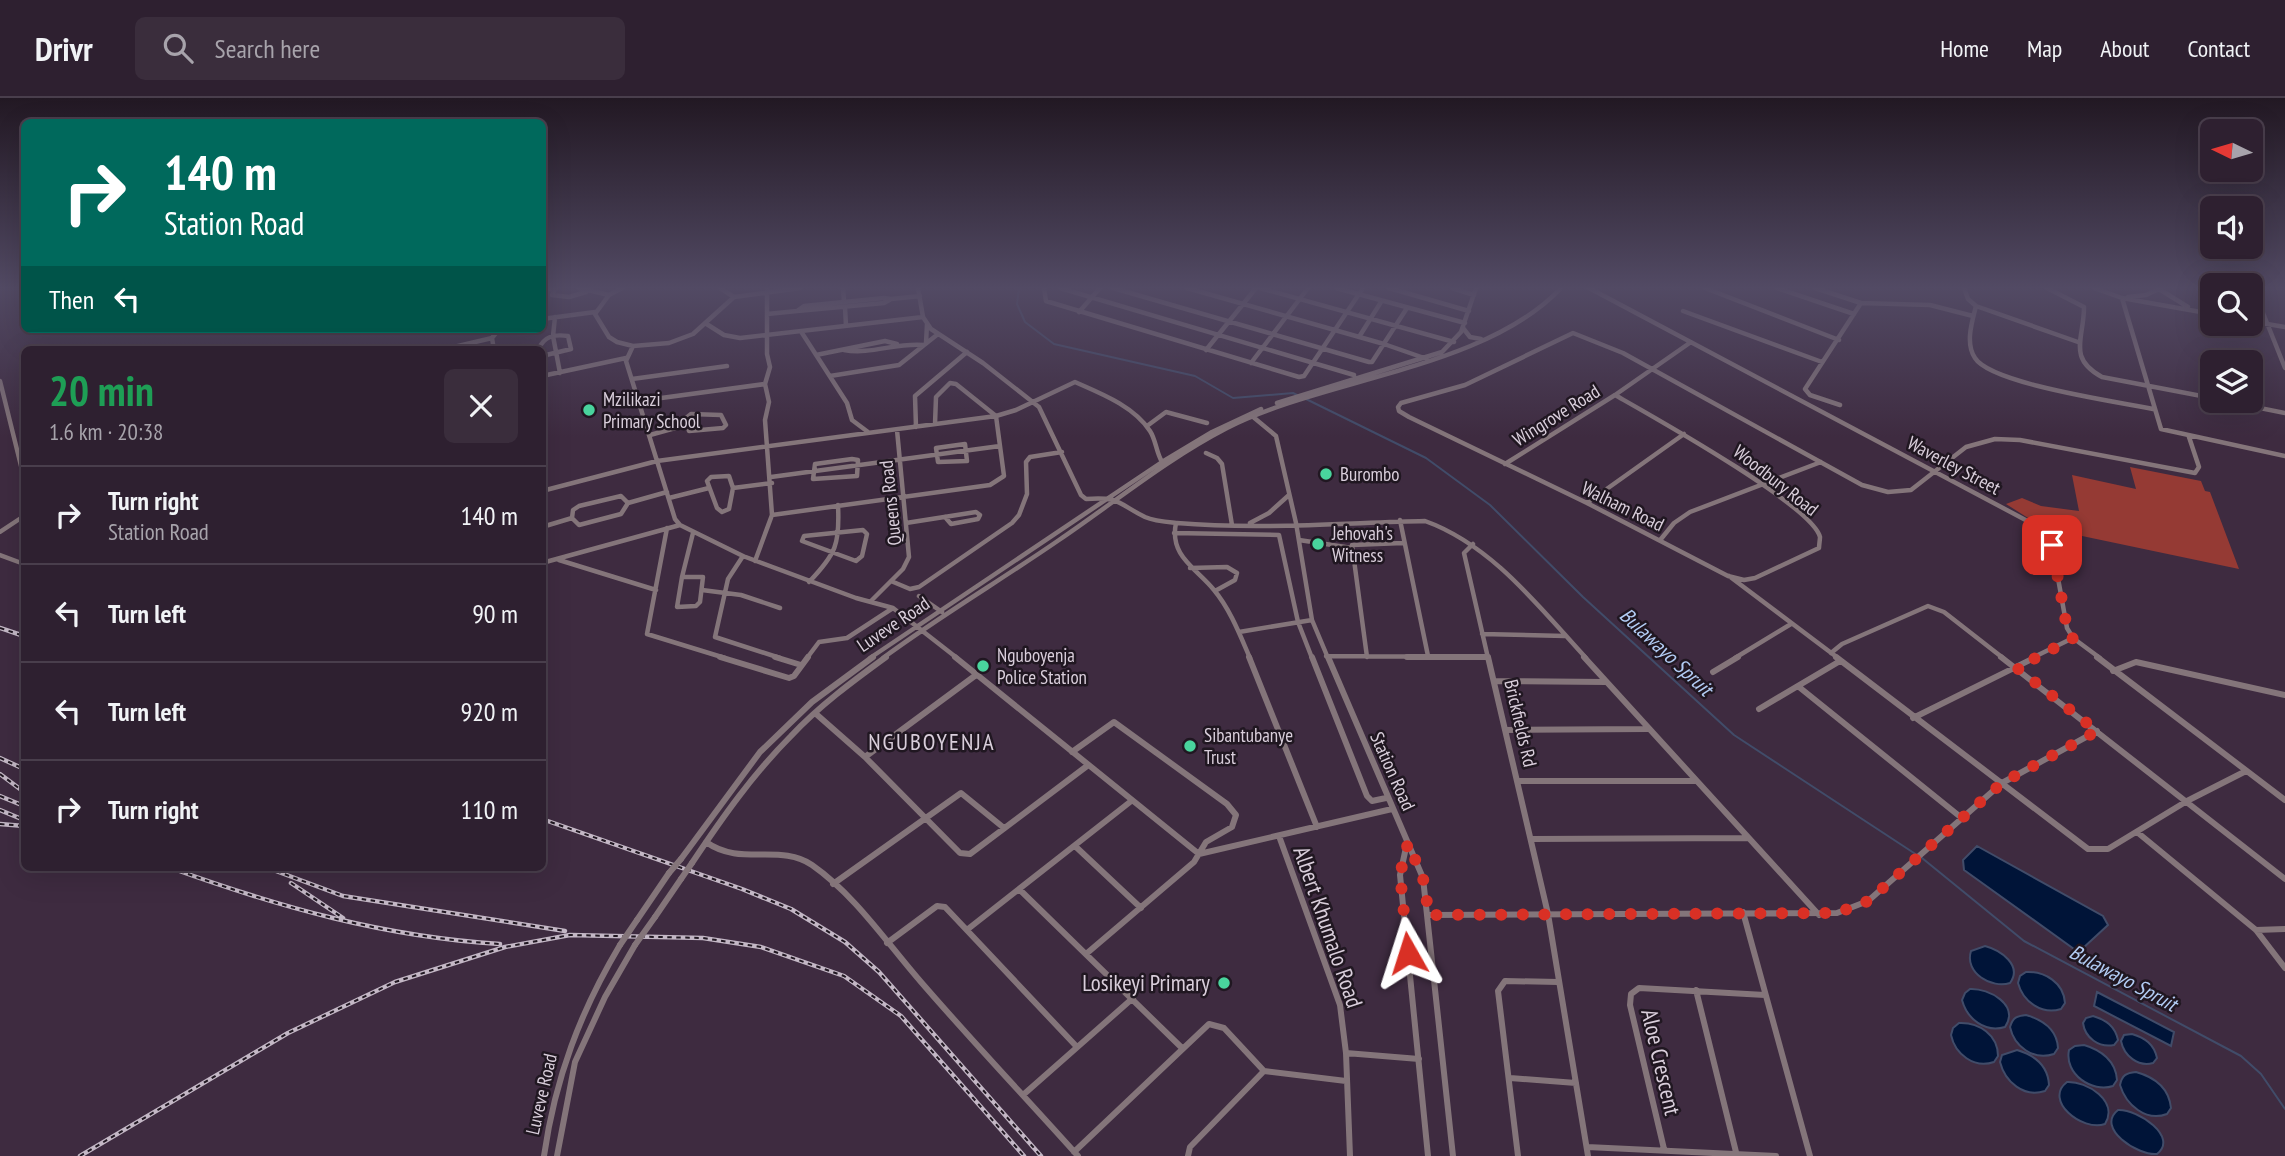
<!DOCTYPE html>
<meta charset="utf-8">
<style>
:root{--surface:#2e2030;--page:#3a2d3c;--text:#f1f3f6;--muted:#a7a3ab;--line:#493e4c}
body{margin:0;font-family:"PT Sans Narrow",sans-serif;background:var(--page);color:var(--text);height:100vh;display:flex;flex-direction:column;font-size:26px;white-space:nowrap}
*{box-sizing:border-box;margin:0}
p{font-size:23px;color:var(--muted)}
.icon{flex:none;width:38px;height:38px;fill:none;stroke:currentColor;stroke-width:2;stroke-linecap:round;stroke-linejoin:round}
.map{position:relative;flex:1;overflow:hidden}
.details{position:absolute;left:21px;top:248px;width:525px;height:525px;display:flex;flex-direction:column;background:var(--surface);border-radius:10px;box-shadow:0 7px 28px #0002,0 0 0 2px var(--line)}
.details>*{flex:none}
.top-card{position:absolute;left:21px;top:21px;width:525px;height:214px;border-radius:10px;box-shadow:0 7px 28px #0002,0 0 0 2px var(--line);background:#00695c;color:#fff;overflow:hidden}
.needle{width:46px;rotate:275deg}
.tools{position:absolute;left:2200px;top:21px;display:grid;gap:14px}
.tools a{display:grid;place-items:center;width:63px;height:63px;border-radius:10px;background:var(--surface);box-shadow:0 7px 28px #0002,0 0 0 2px var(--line);font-size:35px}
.pin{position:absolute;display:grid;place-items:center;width:60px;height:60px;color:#fff;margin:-30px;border-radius:14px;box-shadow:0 4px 10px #0006}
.me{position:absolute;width:77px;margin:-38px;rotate:354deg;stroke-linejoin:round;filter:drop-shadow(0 0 5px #0008)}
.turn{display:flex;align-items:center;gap:24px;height:147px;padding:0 28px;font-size:32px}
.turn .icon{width:91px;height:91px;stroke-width:2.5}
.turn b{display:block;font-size:49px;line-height:60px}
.then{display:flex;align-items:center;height:66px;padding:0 28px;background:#0003;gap:14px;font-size:26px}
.round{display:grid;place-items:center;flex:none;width:74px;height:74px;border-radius:10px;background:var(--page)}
.overview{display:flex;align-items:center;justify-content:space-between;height:119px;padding:0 28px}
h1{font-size:42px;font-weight:700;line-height:52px;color:#1e9e55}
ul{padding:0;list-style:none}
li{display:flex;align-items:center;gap:21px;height:98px;padding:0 28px;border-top:2px solid var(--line)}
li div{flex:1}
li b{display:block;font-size:26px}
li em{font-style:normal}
header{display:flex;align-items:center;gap:42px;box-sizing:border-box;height:98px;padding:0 35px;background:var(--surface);border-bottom:2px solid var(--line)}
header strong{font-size:33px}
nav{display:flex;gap:38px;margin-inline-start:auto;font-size:24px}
.search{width:490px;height:63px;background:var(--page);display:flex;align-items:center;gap:18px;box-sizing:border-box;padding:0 24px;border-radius:10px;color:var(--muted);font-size:26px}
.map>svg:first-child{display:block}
</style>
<header>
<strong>Drivr</strong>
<div class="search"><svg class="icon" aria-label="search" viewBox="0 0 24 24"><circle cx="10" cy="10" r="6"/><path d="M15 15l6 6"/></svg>Search here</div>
<nav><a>Home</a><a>Map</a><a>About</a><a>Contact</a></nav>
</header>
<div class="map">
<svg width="2285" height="1058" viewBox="0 0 2285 1058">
<rect width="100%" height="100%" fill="#3e2b40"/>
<!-- green -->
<path fill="#953a34" d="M2130,369L2201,383L2205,393L2210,394L2239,471L2044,430L2006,406L2022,400L2041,408L2079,413L2072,377L2136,391Z"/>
<!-- water -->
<path fill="#001438" stroke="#414c69" stroke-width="2" d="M1977,748L2103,818L2108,827L2082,851H2074L1964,772L1963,762Z
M1985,848C2000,852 2023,867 2010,885C1992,891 1964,875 1971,853Z
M2026,874C2045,873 2064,885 2065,905L2061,911C2042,917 2023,904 2018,885L2020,878Z
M1970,891C1989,890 2020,907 2005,929C1985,935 1967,921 1962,902L1965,895Z
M2097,894L2174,934L2171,948L2094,908Z
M2026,917C2043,922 2057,932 2058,950L2054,956C2033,963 2014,948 2010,929C2013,919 2017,918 2026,917Z
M2093,918C2106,922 2115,928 2118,942L2114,947C2099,950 2085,940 2083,925L2086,920Z
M1959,925C1979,924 1998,937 1998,958L1994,964C1974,971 1955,956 1951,937L1953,930Z
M2132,936C2145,940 2154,946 2157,960L2153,965C2138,969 2124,958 2121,943L2124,937Z
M2084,947C2101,952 2116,963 2117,982L2113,988C2092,995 2064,976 2069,952L2075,948Z
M2017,952C2034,957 2048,967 2049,987L2045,993C2024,1000 2005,984 2000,964L2002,957Z
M2136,974C2154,979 2169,990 2171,1010L2167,1016C2146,1024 2126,1007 2120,987C2122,977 2126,975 2136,974Z
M2067,984C2087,983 2119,1003 2105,1026C2082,1034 2043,1002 2067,984Z
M2118,1012C2138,1011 2179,1039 2157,1056C2138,1058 2095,1030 2118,1012Z"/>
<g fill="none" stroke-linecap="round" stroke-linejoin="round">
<!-- stream -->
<path stroke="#414c69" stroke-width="2" d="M1019,190L1017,206L1025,224L1054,246L1195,278L1233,300L1293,295L1297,297
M1306,301L1426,360L1490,407L1583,499L1734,637L1917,757
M1922,760L2024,843L2241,958L2261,976L2285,1011"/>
<!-- minor-far1 -->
<path stroke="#84757a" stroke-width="4.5" d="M556,190L552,197L569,199L586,194
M579,190L609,197
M622,190L609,197L595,216L609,239L617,244L633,248L669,245L693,236L734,199L720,190
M843,190L844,203
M918,190L923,219L931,231L983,265L1039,309L1081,397L1086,401C1120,398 1118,406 1145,419C1154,423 1167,424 1177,425C1259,432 1343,425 1425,423C1492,447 1539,509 1586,560
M1044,190L1046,203L1299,279L1304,278L1363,190
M1060,190L1354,277
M1113,190L1369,264H1372L1407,210
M1187,190L1384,246L1427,261
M1260,190L1454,244
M1336,190L1465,225
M1389,190L1469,213
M1452,190L1474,197
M1589,190L2035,427L2052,447L2067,530L2073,540L2100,560
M1705,190L1839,242
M1777,190L1854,216
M1815,190L1861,205L1930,207L1973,218
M1964,190L1968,201L1976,208C1972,224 1965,245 1975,260C1991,286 2119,304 2153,311
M2047,190L2084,209C2084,241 2067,260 2102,279L2212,300
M2094,190L2122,200L2212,216
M2253,190L2285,270
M542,191H555
M734,199L800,190
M2128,199L2146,197L2159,191L2188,209
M884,200L891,201L884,205L797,213L804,208Z
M2122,200L2161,331L2285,358
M891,201L920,198
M1976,208L2078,244
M845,209L846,228
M1683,213L1822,264
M1079,214L1100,190
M767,216L797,213
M555,219L553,238L560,275
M542,221L595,214
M2250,223L2285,229
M705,225L724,237L740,240L923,219
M1463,230L1470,239L1481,241
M802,235L847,305L852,322L868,334
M1359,239L1381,204
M926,245L927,226
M633,248L626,263L675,421L680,427L743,458L856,500L893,510L957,560
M441,252L492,240
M494,252L492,240L499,231
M538,252C544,238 554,236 568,238L571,251L542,258
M844,252C871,257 897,244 924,247
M1206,252L1256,190
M816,257L885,243L897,246
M1251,265L1308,190
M542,278L626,260
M830,278L899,267L938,236
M632,281L727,268
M0,283L24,380
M1615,297C1650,317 1812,407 1820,439C1820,441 1819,448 1819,450L1755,480L1744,482L1728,478L1587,405L1409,319L1399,313L1398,309L1401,305L1465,287L1573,235L1623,255L1862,387L1888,394L1911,392L1966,349L1995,341L2020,342L2195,375L2199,369L2189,339
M639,303L765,286
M2225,303L2285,315
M1277,305L1442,254L1461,234L1476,190
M1840,307L1810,297L1805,291L1861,205
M691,316L721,317L726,327L723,330L689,333L686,320Z
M1252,318L1276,338L1296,425L1312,522L1328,560
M1147,328L1166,314L1207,325
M916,329L915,298L967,254
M650,337L686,327
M965,346L967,363L938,364L936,350Z
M1206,355L1217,360L1222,366L1232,427
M852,361L858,362L857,378L813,381L815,366Z
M1505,366L1615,297L1691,244
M729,378L733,390L729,411L722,414L717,410L707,383L711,379Z
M771,379L1000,348
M733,390L772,385
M542,393L657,363L996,318L1016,312L1075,284C1100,295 1134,308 1150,333C1156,342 1156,354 1162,364
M621,398L628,405L621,416L579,427L572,420L573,412L579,408Z
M669,400L709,390
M628,405L667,394
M1587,405L1684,336
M772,417L990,387L1004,378L996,318L956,286L950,285L936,299L935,326
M1400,422L1428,558
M906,425L976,414L980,417L978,421L951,426L945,419
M1176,425C1169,458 1196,470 1214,492C1230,511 1240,537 1250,560
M1250,425L1269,415L1289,397
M542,429L572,420
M667,430L647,536L725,560
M863,432L867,436L862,458L856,463L802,443L804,438Z
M0,434L24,418
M1174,435L1279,437L1298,524L1312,560
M1661,441L1674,425L1690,414L1821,364
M1299,442L1352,450
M1473,446L1464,455L1488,560
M0,457L24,466
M743,458L728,481L715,539L780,560
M559,462L656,492
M755,463L772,417L765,322L769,304L765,286L770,269L767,256V190
M542,465L680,427
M1190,470L1227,469L1237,475L1235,482L1215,493
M1729,478L1838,560
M682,479H703L700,504L696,508L677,509Z
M682,479L693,435
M891,483L910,491L919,489L1012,425L1019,417L1027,396L1026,364L1030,359L1062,354
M809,484C836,456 840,446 838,407
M702,492L741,497L780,510
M919,498L942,514
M871,503L903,471L909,459L897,332
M1239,534L1312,522
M1482,536L1565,538
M1831,555L1842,546L1928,508L1944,514L2003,560
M1326,558L1488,559
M1367,559L1352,447L1403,445
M807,560L819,544L847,540L893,510
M870,560L1162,364L1212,334L1261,311
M883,560C940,518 1001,482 1059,442C1115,404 1167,361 1227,330C1325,280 1485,271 1561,190
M1735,560L1791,526
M2032,560L2073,540"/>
<!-- minor -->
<path stroke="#84757a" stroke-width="6" d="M720,559L789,580L794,578L808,559
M775,559L801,567
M955,559L1199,756L1392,711
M1249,559L1317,729
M1312,559L1367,698L1372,703L1386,700
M1328,559L1423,780L1453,1058
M1407,559H1488
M1488,559L1548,816L1588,1058
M1584,559L1819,817
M1836,559L2088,751H2108L2187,703L2246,673
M2001,559L2285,781
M2097,559L2285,702
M2113,573L2136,564L2285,597
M1713,574L1738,559
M976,577L865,659L960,755L970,756L1087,668
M1495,583L1606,584
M1799,589L1963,721
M1759,611L1840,563
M815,615L865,659
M1913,620L2036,559
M1506,632L1648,631
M1072,654L1114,624L1227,706L1236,717L1232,729L1206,744L1194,764L1086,856
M1518,683H1695
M2137,734L2256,832L2285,870
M1279,738L1340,907L1346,955L1350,1058
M1532,741L1748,740
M706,744C741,769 780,745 812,767C855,797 887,845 921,884C972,943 1026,1000 1078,1058
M1407,745L1400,777L1428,1058
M1075,748L1141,810
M681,761L760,654L812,604L873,559
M692,765C722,720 753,676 791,638C819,608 853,583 886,559
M833,786L961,695L1004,730
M1019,791L1182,950
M1743,814L1810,1058
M1429,817L1837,815L1868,803L2002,685L2097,633
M655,819L681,781
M637,822L669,775
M968,831L1130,704
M2256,832L2285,831
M887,845L937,808L945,809L1077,949
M1696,892L1736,1054
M1346,955L1419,961
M1510,980L1576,985
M1023,997L1133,900
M1587,1049L1776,1058
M1664,1051L1630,907L1631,896L1639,890L1765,897
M1074,1054L1209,926L1224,930L1264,973L1346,983
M544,1058C555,981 580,914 620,847
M557,1058L575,964L605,899L635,847
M1188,1058L1190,1049L1264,973
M1518,1058L1498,893L1505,883L1558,884"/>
<!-- rail casing -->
<g stroke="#c3b7c5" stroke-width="4.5">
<path id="rail" d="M0,530L24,538
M0,660L24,671
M0,676L24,694
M0,698L24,708
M0,712L24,722
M542,721L742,791L791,811L845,844L879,874L1041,1058
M0,726L24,728
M171,770C279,809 385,839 500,846
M268,770L343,798L565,833
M291,785L343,820
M80,1058L288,935L395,884L505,849L570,837L703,840L761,849L844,878L901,918L1024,1058"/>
</g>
<!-- rail -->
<use href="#rail" stroke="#201721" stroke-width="2" stroke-dasharray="4.5" stroke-linecap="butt"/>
<!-- minor-bridge -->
<path stroke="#84757a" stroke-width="6" d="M669,775L681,761
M681,781L692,765
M620,847L637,822
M635,847L655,819"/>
</g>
<!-- sky -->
<linearGradient id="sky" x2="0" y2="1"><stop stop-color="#221823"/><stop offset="0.56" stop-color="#524a64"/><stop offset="1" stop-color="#524a64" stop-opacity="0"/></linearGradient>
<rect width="2285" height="339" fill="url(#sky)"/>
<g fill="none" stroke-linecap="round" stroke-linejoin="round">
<!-- route -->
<path stroke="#d93025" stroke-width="12" stroke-dasharray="0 21.6" d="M1408,855L1400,776L1408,745L1423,780L1429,817L1837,815L1868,803L2002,685L2097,633L2017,570L2073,540L2067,530L2052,447"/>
</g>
<!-- markers -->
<g fill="#49d49d" stroke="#201721" stroke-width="2.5">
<circle cx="589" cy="312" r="7"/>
<circle cx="1326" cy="376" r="7"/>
<circle cx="1318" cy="446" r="7"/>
<circle cx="983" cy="568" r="7"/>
<circle cx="1190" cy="648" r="7"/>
<circle cx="1224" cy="885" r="7"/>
</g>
<g text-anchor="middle" stroke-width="5" stroke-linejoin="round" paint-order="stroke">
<!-- poi labels -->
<g font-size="19" fill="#d9cedb" stroke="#201721" text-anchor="start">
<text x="603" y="308">Mzilikazi<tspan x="603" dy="22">Primary School</tspan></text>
<text x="1340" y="383">Burombo</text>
<text x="1332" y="442">Jehovah's<tspan x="1332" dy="22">Witness</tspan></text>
<text x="997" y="564">Nguboyenja<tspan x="997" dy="22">Police Station</tspan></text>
<text x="1204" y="644">Sibantubanye<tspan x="1204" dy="22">Trust</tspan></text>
</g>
<!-- street labels -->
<g font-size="19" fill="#d9cedb" stroke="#201721">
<text transform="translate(1556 317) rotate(-32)" y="7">Wingrove Road</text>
<text transform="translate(1954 367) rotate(28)" y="7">Waverley Street</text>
<text transform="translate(1776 382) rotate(38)" y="7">Woodbury Road</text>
<text transform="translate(890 405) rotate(-96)" y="7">Queens Road</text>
<text transform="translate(1623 408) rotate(26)" y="7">Walham Road</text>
<text transform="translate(893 526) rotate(-34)" y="7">Luveve Road</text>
<text transform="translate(1521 625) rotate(77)" y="7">Brickfields Rd</text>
<text transform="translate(1393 673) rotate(66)" y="7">Station Road</text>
<text transform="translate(541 996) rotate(-77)" y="7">Luveve Road</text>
</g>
<!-- water labels -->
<g font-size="21" font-style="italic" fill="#b2ccf4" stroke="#201721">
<text transform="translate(1666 554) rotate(43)" y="7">Bulawayo Spruit</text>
<text transform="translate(2123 880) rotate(28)" y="7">Bulawayo Spruit</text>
</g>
<!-- quarter labels -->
<g font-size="23" letter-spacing="2" fill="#d9cedb" stroke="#201721">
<text x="932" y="652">NGUBOYENJA</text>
</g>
<!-- near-street labels -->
<g font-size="23" fill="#d9cedb" stroke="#201721">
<text transform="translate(1328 829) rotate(71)" y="8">Albert Khumalo Road</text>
<text transform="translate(1661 964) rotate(77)" y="8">Aloe Crescent</text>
</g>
<!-- near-poi labels -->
<g font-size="23" fill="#d9cedb" stroke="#201721" text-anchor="end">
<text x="1210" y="893">Losikeyi Primary</text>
</g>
</g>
</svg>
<div class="tools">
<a><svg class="needle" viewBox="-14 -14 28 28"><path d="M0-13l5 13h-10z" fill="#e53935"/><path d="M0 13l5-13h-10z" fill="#a7a3ab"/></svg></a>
<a><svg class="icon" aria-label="sound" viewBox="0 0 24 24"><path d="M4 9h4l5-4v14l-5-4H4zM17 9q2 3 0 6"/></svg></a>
<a><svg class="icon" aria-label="search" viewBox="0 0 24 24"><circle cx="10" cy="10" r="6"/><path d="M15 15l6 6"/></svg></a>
<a><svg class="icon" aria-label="layers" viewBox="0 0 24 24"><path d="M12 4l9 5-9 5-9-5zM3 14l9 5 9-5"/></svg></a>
</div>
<div class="pin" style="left:2052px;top:447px;background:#d93025"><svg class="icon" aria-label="arrive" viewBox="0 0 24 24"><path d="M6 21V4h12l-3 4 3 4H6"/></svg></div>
<svg class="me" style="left:1408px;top:855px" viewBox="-20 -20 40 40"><path d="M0-17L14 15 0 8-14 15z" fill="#d93025" stroke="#fff" stroke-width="4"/></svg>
<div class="top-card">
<div class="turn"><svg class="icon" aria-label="right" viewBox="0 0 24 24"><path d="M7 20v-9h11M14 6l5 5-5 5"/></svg><div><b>140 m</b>Station Road</div></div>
<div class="then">Then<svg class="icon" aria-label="left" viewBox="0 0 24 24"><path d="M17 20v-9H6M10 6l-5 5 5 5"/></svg></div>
</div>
<section class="details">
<div class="overview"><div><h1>20 min</h1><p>1.6 km · 20:38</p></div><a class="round"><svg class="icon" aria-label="close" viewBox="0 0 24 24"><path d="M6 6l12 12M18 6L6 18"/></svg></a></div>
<ul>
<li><svg class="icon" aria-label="right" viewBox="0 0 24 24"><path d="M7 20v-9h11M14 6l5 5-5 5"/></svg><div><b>Turn right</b><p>Station Road</p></div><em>140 m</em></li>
<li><svg class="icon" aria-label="left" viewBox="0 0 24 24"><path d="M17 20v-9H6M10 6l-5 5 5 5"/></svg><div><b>Turn left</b></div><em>90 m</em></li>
<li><svg class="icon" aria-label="left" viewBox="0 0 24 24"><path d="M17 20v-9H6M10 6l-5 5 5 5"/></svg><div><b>Turn left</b></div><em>920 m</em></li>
<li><svg class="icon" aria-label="right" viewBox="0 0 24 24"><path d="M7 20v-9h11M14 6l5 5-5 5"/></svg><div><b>Turn right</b></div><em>110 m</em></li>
</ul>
</section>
</div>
